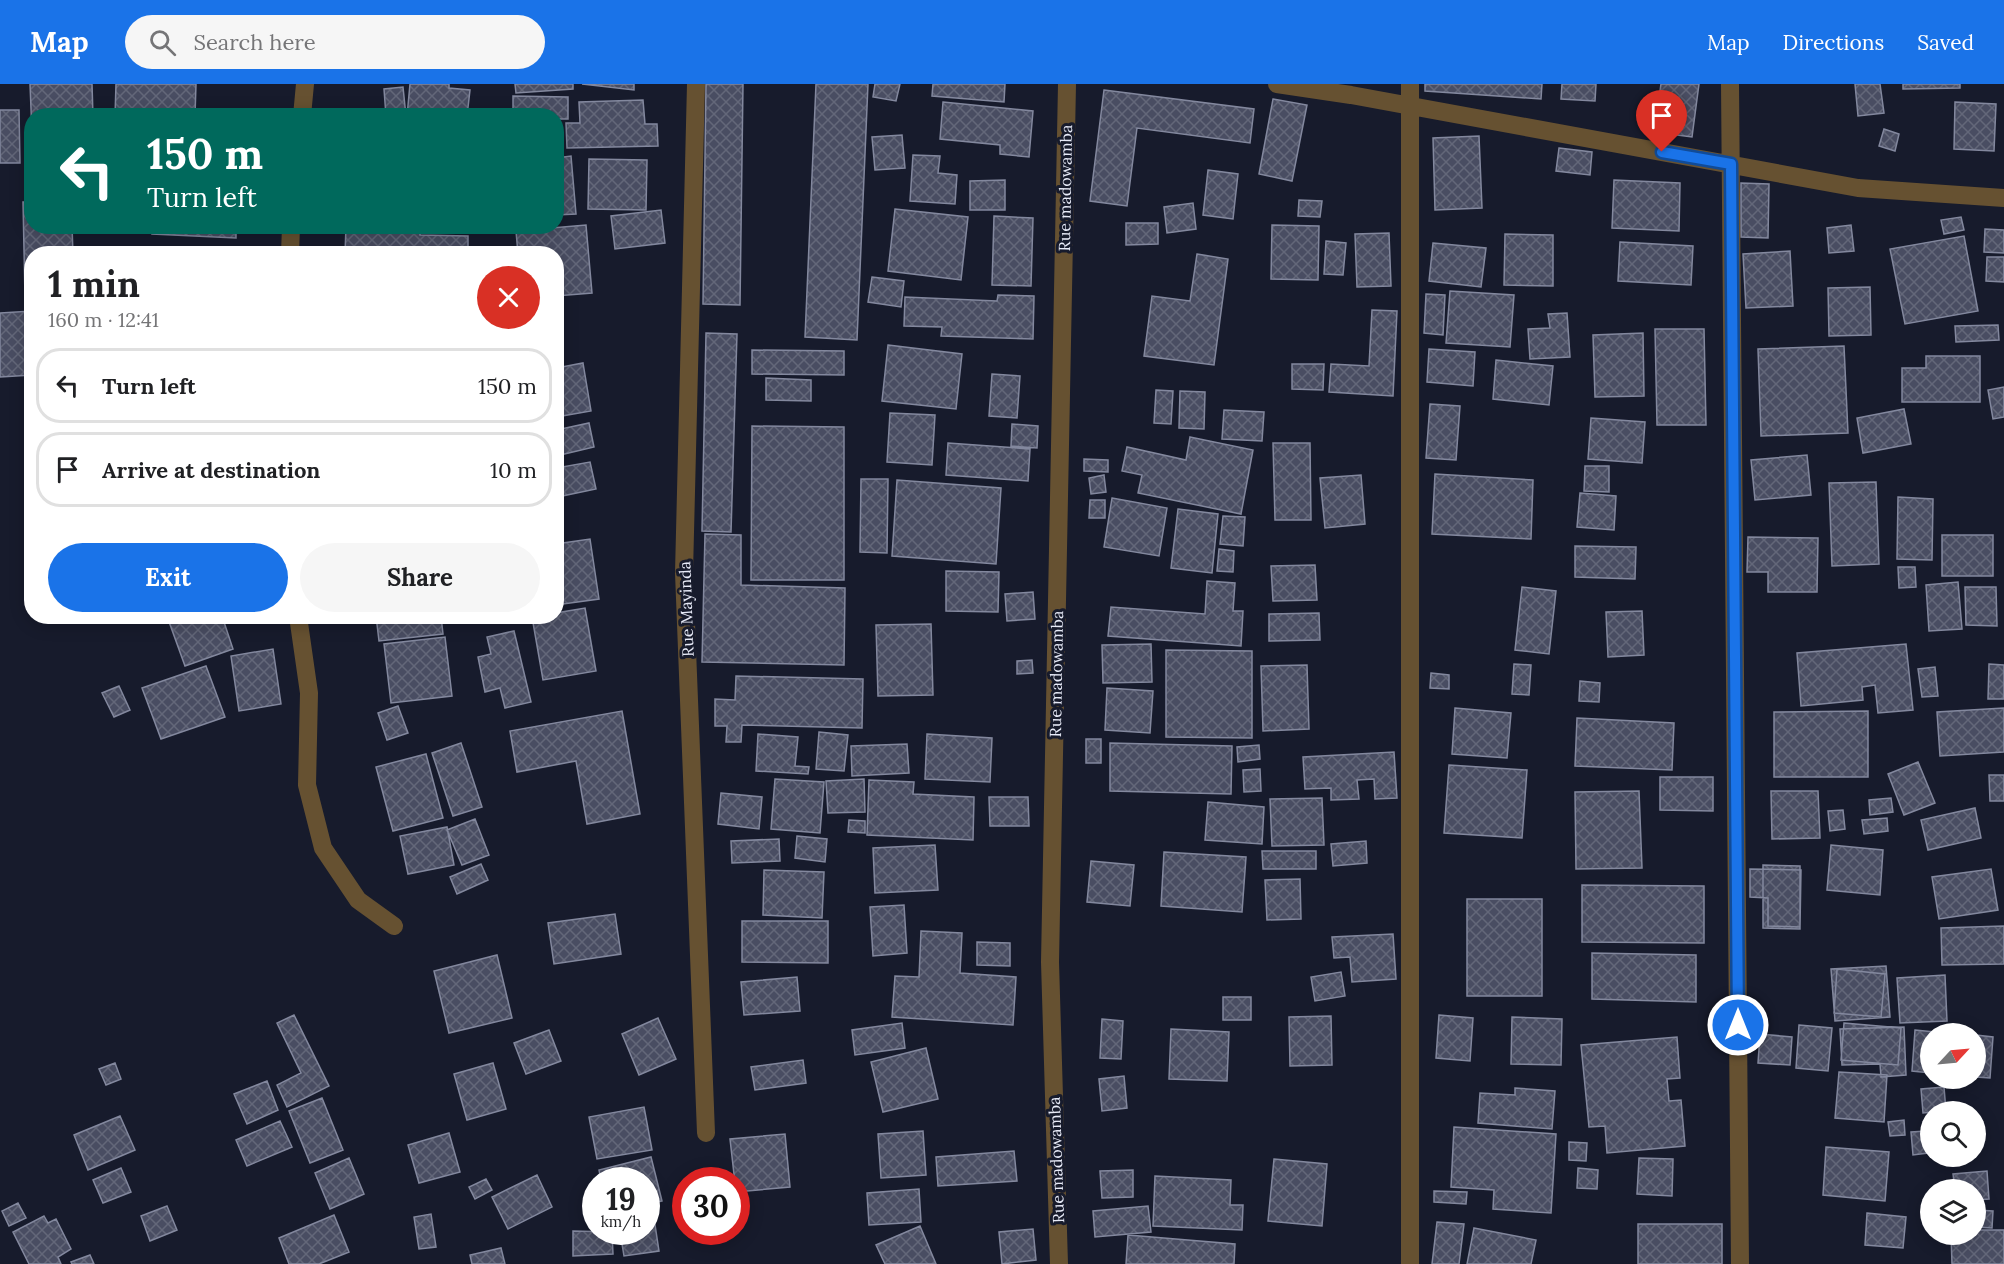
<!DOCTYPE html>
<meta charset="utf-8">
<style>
:root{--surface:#fff;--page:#f6f6f6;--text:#202124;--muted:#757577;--line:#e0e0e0;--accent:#1a73e8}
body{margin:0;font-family:Lora,serif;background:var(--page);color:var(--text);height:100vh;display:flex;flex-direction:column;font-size:22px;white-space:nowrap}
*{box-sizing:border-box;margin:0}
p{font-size:20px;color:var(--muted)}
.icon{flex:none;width:33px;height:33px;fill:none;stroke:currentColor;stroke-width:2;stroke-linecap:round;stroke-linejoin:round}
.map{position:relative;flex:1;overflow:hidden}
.details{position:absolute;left:24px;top:162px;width:540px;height:378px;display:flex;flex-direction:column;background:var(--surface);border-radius:24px;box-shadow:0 3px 15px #0003}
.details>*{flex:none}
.banner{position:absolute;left:24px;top:24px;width:540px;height:126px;border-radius:24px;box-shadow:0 3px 15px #0003;background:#00695c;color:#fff;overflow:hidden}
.needle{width:39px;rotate:64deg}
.buttons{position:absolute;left:1920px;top:939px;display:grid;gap:12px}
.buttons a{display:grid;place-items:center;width:66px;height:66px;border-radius:50%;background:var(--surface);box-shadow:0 3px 15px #0003;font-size:30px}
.speed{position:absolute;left:582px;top:1083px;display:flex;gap:12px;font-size:30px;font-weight:700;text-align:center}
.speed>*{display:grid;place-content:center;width:78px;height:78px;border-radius:50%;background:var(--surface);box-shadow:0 3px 15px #0003;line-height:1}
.speed small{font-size:15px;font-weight:400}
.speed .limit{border:9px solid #d22;background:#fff;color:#111}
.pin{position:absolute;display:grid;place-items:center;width:51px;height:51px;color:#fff;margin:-62px -26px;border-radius:50% 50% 50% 0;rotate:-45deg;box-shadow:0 0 6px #0007}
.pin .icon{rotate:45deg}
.me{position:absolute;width:66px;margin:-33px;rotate:0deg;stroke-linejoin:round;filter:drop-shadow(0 0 4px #0008)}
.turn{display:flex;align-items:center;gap:21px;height:126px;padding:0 24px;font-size:27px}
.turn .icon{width:78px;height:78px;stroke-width:2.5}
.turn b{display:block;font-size:42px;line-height:51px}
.round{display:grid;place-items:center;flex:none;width:63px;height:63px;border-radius:32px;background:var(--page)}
.head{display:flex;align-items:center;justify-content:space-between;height:102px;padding:0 24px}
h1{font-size:36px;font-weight:800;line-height:45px}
.button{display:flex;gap:12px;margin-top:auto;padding:12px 24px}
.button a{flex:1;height:69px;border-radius:36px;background:var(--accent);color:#fff;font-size:24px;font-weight:800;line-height:69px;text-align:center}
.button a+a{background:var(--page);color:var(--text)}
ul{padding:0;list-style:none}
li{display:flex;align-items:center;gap:18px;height:75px;margin:0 12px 9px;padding:0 12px;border:3px solid var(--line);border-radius:24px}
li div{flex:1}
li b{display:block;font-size:22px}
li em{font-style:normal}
header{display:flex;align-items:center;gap:36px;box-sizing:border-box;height:84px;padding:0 30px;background:var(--accent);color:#fff}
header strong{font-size:28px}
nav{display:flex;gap:33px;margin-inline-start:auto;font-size:21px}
.search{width:420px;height:54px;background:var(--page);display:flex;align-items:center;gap:15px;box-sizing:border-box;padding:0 21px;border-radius:33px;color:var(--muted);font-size:22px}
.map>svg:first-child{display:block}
</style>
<header>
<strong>Map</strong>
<div class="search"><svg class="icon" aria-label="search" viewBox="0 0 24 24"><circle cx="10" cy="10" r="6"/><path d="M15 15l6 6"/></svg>Search here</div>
<nav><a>Map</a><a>Directions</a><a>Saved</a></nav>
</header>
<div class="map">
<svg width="2004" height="1180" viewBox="0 0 2004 1180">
<defs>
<pattern id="building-cross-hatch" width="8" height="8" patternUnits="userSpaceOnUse" patternTransform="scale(1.5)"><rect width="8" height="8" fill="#494d62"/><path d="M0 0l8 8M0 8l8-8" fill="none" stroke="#636779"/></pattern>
</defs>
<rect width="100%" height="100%" fill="#171b2c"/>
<!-- building -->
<path fill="url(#building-cross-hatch)" stroke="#83889e" stroke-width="1.5" d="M30,0H92L93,32H32V49Z
M116,0H196L195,32H115Z
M410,0H449V4L470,6L467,32H407Z
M515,0H573V5L516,9Z
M582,0H634V6Z
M706,0H743L740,221L703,220Z
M816,0H868L857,256L805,253Z
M875,0H900L896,17L873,13Z
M933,0H1005L1004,18L932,12Z
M1425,0H1542L1541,15L1425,7Z
M1562,0H1596L1595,17L1561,15Z
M1661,0H1699L1692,53L1654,48Z
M1855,0H1880L1884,29L1858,32Z
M1903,0H1960V4L1903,5Z
M403,3L406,32H386L384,5Z
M1104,6L1254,25L1250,59L1137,44L1127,122L1090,117Z
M513,12L568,13V35H557V65L556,32H513Z
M1273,15L1307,21L1292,97L1259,90Z
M643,16L645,40H657L658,62L567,64L566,39H580L579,18Z
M943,18L1033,27L1029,73L1000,70V61L940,55Z
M1955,18L1996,20L1994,67L1954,65Z
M0,26H19L20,79H0Z
M1884,45L1899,50L1895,67L1879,62Z
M902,51L905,84L875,86L872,53Z
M1479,52L1482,124L1435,126L1433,54Z
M1559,64L1592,68L1590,91L1556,87Z
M913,71L940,72L938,89L957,91L955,120L910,117Z
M571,72L576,130L556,131V74Z
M589,75L647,76L646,126L588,125Z
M1208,86L1238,90L1233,135L1203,131Z
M1005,96V126H970V97Z
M1614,96L1680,99L1679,147L1612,144Z
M1741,99L1769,100L1768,154L1741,153Z
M1299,116L1322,117L1320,133L1298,132Z
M23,118H32V142H72L73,170H32V213H25Z
M1193,119L1196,145L1167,149L1164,123Z
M895,125L968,133L961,196L888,187Z
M661,126L665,159L615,165L611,132Z
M994,132L1033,134L1031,202L992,201Z
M1961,133L1964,146L1944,150L1941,136Z
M1126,139H1158V160L1126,161Z
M586,141L592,209L556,212V170H518L516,147Z
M1272,141L1319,142L1318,196L1271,195Z
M1851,141L1854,167L1829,169L1827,144Z
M153,142H236V154L152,150Z
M346,142H420V151L468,152V170H345Z
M1985,145L2004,146V169L1984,168Z
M1389,149L1391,202L1357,203L1355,150Z
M1505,150L1553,151V202L1504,201Z
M1964,152L1978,227L1905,240L1890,165Z
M1326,157L1346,159L1343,191L1324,190Z
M1620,158L1693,162L1691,201L1618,197Z
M1433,159L1486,164L1481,203L1429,197Z
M1790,167L1793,222L1746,224L1743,170Z
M1197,170L1228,175L1214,281L1144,272L1152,212L1190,217Z
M1987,173H2004V198L1986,197Z
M872,193L904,197L901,223L868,218Z
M1870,203L1871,251L1829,252L1828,204Z
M1450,207L1514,211L1510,263L1446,259Z
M1426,210L1445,211L1443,251L1424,249Z
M998,211L1034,212L1033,255L941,252L942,243L904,242L905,213L997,217Z
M1372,226L1397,227L1393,312L1329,308L1331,280L1369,282Z
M32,227V291L0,293V229Z
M1567,229L1570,273L1530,275L1528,245L1550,244L1548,230Z
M1998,241L1999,256L1956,258L1955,242Z
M1655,245H1704L1706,341H1657Z
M706,249L737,250L731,448L702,447Z
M1643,249L1644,312L1595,313L1593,251Z
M888,261L962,270L956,325L882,317Z
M1844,262L1848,349L1761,352L1758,265Z
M1429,265L1475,268L1473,302L1427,298Z
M752,266L844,267V291L752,290Z
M1926,272H1980V318H1902V284H1926Z
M1496,276L1553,282L1549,321L1493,315Z
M583,279L591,327L556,333V284Z
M1292,280H1324L1323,306L1292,305Z
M992,290L1020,292L1017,334L989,332Z
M766,294L811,296V317L766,316Z
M2004,303V333L1993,335L1988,306Z
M1156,306L1173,307L1171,340L1154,339Z
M1180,307L1205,308L1204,345L1179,344Z
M1430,320L1460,322L1456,376L1426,374Z
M1904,325L1911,360L1863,369L1857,334Z
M1224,326L1264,328L1262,357L1222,355Z
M890,329L935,331L932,381L887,378Z
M1591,334L1645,338L1642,379L1588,375Z
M589,339L594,363L556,372V346Z
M1012,340L1038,342L1037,364L1011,362Z
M752,342L844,343V496H751Z
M1190,353L1253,366L1241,430L1138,409L1142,391L1122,387L1127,363L1186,376Z
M948,359L1030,365L1028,397L946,391Z
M1273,359H1310L1311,436H1275Z
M1807,371L1811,411L1755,416L1751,376Z
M1084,375L1108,376V388L1084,387Z
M590,378L596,405L562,412L556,384Z
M1585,382H1609V408L1584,407Z
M1435,390L1533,396L1531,455L1432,450Z
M1104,391L1106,408L1091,410L1089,394Z
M1361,391L1365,440L1325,444L1320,394Z
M861,395H888L887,469L860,468Z
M897,396L1001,404L996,480L892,472Z
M1876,398L1879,480L1832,482L1829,399Z
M1580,409L1616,412L1614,446L1577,443Z
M1898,413L1933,415L1932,476L1897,475Z
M1112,414L1167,424L1159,472L1104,463Z
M1090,416H1105V434H1089Z
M1178,425L1218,430L1212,489L1171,484Z
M1223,432L1245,433L1243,462L1220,460Z
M705,450L741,451V501L845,504L844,581L702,578Z
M1942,451H1993V492H1942Z
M1748,453L1818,454L1817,508H1768V488H1747Z
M590,455L599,515L556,521V460Z
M1575,462L1636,463L1635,495L1575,493Z
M1219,465L1234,467L1233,488L1217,487Z
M1315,481L1317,516L1273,517L1271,482Z
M1898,483H1915L1916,503L1899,504Z
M946,487L999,488L998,528L946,527Z
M1207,497L1235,499L1233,527H1243L1241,562L1108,552L1111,523L1205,530Z
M1958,498L1962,545L1929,547L1926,501Z
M1522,503L1556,507L1549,570L1515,566Z
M1965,503H1996L1997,542L1966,541Z
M1033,508L1035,535L1007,537L1005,510Z
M585,524L596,587L543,596L532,533L556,532V529Z
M1642,527L1644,571L1608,573L1606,528Z
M1319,529L1320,556L1269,557V530Z
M160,532H222L233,565L185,582L168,535L161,537Z
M376,532H441L443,550L379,557Z
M931,540L933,611L878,612L876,541Z
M514,547L531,618L505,624L500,604L485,608L478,573L491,570L487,553Z
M445,553L452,612L391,619L384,560Z
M1151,560L1152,598L1103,599L1102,561Z
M1906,560L1913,626L1878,629L1875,601L1862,603L1863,616L1801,622L1797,569Z
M273,565L281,620L239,627L231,572Z
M1166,566L1252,567V654L1166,653Z
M1032,576L1033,589L1017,590V577Z
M1514,580L1531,581L1529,611L1512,610Z
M1989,580L2004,581V615H1988Z
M1307,581L1309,645L1263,647L1261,582Z
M206,582L225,633L161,655L142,604Z
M1935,583L1938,612L1922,613L1918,585Z
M1431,589L1449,591V605L1430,604Z
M736,592L863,595L862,644L742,641L741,658H726L727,642H715V615L735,616Z
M1580,597L1600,599L1599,618L1579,617Z
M119,602L130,626L114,633L102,609Z
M1107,604L1153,607L1150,649L1105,646Z
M398,622L408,649L387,656L378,629Z
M1455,624L1511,629L1507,674L1452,670Z
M2004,624V668L1940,672L1937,628Z
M622,627L640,730L587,740L576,677L517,688L510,647Z
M1868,627V693H1774V628Z
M1577,634L1674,639L1672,686L1575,682Z
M819,648L848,651L844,687L816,685Z
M758,650L798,653L795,682L809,683L808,690L756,687Z
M927,650L992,654L990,698L925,695Z
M1086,655H1101V679H1086Z
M461,659L482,723L453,732L432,669Z
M1110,659L1232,662L1231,710L1110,707Z
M907,660L909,689L852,692L851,662Z
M1259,661L1260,675L1238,678L1237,663Z
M1394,668L1397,714L1375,715L1374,695L1357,696L1359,715L1331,716V704L1305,705L1303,673Z
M426,670L443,734L393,747L376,683Z
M1918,678L1935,719L1904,731L1888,690Z
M1449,681L1527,686L1522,754L1444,749Z
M1260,685L1261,707L1244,708L1243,686Z
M1989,691H2004V717H1990Z
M1660,693H1713V727L1660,726Z
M775,695L824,698L820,749L771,745Z
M864,695L865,728L828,729L826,697Z
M869,696L914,698L913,710L974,713L973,756L867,751Z
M1639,707L1642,784L1576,785L1575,708Z
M1771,707H1818L1820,754L1772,755Z
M721,709L762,713L759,745L718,740Z
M989,713H1028L1029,742H990Z
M1322,714L1324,761L1272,762L1270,715Z
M1891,714L1893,728L1870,731L1869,716Z
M1208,718L1264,723L1262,760L1205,756Z
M1975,724L1981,754L1928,766L1921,736Z
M1843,726L1845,745L1830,747L1828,727Z
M1887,734L1888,747L1864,750L1862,736Z
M475,735L489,771L462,781L447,746Z
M849,736L865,737V749L848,748Z
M447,743L454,781L408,790L400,752Z
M797,752L827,755L825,778L795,774Z
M779,755L780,777L732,779L731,757Z
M1366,757L1367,779L1333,782L1331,760Z
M935,761L938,806L875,809L873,764Z
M1831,761L1883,766L1880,811L1827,806Z
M1262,767H1316V785H1263Z
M1164,768L1246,773L1242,828L1161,822Z
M1091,777L1134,781L1130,822L1087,818Z
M481,780L488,796L457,810L450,793Z
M1763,781L1800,782V845L1763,844Z
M1750,785L1801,786L1800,843L1768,842V814L1750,813Z
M1991,785L1998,826L1939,835L1932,793Z
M764,786L824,788L822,834L763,831Z
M1300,795L1301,835L1267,836L1265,796Z
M1582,801L1704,802V859L1582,858Z
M1467,815H1542V912H1467Z
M904,821L907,869L873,872L870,823Z
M615,830L621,870L554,880L548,839Z
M742,837H828V879L742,878Z
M2004,842V880L1942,881L1941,844Z
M921,847L962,849L960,889L1016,893L1013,941L892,933L895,892L919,893Z
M1393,850L1396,895L1352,898L1350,873L1334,874L1332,853Z
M977,858L1010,859V882L977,881Z
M1592,869L1696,871V918L1592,915Z
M497,871L512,934L449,949L434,887Z
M1886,882L1890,933L1835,937L1831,885Z
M1837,885L1885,890L1881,933L1834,929Z
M1341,888L1345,912L1315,917L1311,893Z
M1945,891L1947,937L1900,939L1897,894Z
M797,893L800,927L744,931L741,898Z
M1223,913H1251V936H1223Z
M294,931L329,1002L287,1023L277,1001L301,989L277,939Z
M1439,931L1473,934L1470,977L1436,974Z
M1331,932L1332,981L1290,982L1289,933Z
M1512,933L1562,935L1561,981L1511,980Z
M658,934L676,975L639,991L622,950Z
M1102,935L1123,937L1121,975L1100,974Z
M902,939L905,964L855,971L852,946Z
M1844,939L1901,944L1898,981L1841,976Z
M1799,941L1832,944L1828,987L1796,984Z
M1904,943L1906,991L1881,993L1880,980L1842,981L1840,945Z
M1171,945L1229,948L1227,997L1169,995Z
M549,946L561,977L526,990L514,959Z
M1915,946L1955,950H1930V989L1912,987Z
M1760,950L1792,953L1790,981L1758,979Z
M1976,951L1993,953L1990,994L1976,993Z
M1677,953L1680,994L1667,995L1669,1017L1681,1016L1685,1062L1607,1069L1605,1042L1589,1043L1581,961Z
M926,964L938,1015L883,1028L871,978Z
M803,976L806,999L755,1006L751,983Z
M115,979L121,995L106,1001L99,985Z
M493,979L506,1025L467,1036L454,990Z
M1839,988L1887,991L1884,1038L1835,1034Z
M1124,992L1127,1024L1102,1027L1099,995Z
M267,997L278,1026L247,1040L234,1010Z
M1944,1003L1946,1027L1923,1029L1921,1005Z
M1515,1004L1555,1007L1552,1045L1478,1039L1480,1009L1515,1011Z
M322,1014L343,1066L310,1079L289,1027Z
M644,1023L652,1066L597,1075L589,1033Z
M120,1032L135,1066L88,1086L74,1051Z
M1904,1036L1905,1051L1890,1052L1888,1038Z
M280,1037L292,1063L247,1082L236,1056Z
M1454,1043L1556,1050L1551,1129L1493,1125L1494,1106L1451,1103Z
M923,1047L926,1091L881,1094L878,1050Z
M1926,1047L1928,1069L1913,1071L1911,1048Z
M449,1049L460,1088L419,1099L408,1061Z
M785,1050L790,1103L736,1108L730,1055Z
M1569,1058L1587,1059L1586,1077L1569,1076Z
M1826,1063L1889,1068L1885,1117L1823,1111Z
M1014,1067L1017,1097L938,1102L936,1073Z
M651,1073L662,1117L646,1121V1096H601L599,1086Z
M349,1074L364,1110L330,1125L315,1089Z
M1639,1074L1673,1075L1672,1112L1637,1110Z
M1274,1075L1327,1080L1322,1142L1268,1137Z
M121,1084L131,1108L103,1119L93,1096Z
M1578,1084L1598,1086L1597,1105L1577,1104Z
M1133,1086V1113L1102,1114L1100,1087Z
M1987,1087L1989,1115L1976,1116V1106H1955L1953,1090Z
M537,1091L552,1123L508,1145L492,1113Z
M1155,1092L1231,1096L1230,1121H1243L1242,1146L1153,1142Z
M486,1095L492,1106L475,1115L469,1103Z
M919,1105L921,1138L869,1141L867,1109Z
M1434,1107L1467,1108L1466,1120L1434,1118Z
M18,1119L26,1134L9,1142L2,1127Z
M167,1122L177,1146L150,1157L141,1132Z
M1148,1122L1151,1148L1095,1153L1093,1127Z
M1976,1126L1993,1127L1992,1144L1976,1143Z
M1867,1129L1906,1133L1903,1164L1865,1161Z
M431,1130L436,1163L419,1165L414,1133Z
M334,1131L349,1168L319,1180H289L279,1154Z
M44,1132L48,1139L56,1135L71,1165L58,1173L61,1180H29L13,1148Z
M654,1134L659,1167L624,1172L620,1148H646V1135Z
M1437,1138L1464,1140L1459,1180H1432Z
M1638,1140H1722V1180H1638Z
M920,1142L936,1180H885L876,1161Z
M1474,1144L1536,1156L1531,1180H1467Z
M1033,1145L1036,1176L1002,1180L999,1148Z
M1976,1146H2004V1180H1952L1951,1150H1976Z
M573,1147L612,1148L613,1170L573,1172Z
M1128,1151L1235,1160L1234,1180H1126Z
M501,1164L505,1180H472L470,1171Z
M90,1171L94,1180H72L71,1178Z"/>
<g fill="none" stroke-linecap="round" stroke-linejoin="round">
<!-- minor -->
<path stroke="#665131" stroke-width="18" d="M696,0L684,489L706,1049
M1277,0L1351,11L1858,104L2004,114
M1410,0V1180
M1730,0L1740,1180
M302,32L305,0
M290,170L291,142
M298,532L309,609L307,701L323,764L358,816L394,842
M1059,1180L1050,878L1067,0"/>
</g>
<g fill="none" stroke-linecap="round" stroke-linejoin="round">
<!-- route casing -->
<g stroke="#114b97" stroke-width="15">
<path id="route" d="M1662,68L1731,80L1738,941"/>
</g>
<!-- route -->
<use href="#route" stroke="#1a73e8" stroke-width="10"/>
</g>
<g text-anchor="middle" stroke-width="6" stroke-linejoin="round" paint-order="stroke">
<!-- street labels -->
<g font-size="16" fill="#e8ebf8" stroke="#171b2c">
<text transform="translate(1065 104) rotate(-89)" y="6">Rue madowamba</text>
<text transform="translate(686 525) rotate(-92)" y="6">Rue Mayinda</text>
<text transform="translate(1056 590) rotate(-89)" y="6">Rue madowamba</text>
<text transform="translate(1056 1076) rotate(-92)" y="6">Rue madowamba</text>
</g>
</g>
</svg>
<div class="buttons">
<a><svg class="needle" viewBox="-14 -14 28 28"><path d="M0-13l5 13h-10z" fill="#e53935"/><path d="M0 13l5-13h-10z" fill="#757577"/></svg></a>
<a><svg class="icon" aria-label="search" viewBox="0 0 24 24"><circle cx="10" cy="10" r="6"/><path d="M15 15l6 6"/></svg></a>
<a><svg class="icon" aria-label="layers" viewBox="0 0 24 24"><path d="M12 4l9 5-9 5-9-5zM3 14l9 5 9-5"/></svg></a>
</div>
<div class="speed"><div>19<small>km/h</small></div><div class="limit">30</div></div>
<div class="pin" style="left:1662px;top:68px;background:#d93025"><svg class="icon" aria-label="arrive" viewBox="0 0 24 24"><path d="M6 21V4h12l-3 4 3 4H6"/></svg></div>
<svg class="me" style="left:1738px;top:941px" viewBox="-20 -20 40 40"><circle r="17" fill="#1a73e8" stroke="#fff" stroke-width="3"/><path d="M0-11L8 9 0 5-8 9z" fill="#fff"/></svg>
<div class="banner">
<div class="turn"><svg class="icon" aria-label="left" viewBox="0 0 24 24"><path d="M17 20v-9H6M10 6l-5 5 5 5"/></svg><div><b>150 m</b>Turn left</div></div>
</div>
<section class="details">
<div class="head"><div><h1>1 min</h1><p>160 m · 12:41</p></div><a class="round" style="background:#d93025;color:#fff"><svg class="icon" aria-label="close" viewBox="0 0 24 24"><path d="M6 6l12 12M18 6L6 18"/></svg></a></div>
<ul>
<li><svg class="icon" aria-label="left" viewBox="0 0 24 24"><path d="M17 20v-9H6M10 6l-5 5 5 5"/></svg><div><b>Turn left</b></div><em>150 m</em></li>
<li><svg class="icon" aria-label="arrive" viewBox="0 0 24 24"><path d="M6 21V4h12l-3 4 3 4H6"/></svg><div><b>Arrive at destination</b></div><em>10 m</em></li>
</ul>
<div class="button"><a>Exit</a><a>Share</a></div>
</section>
</div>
